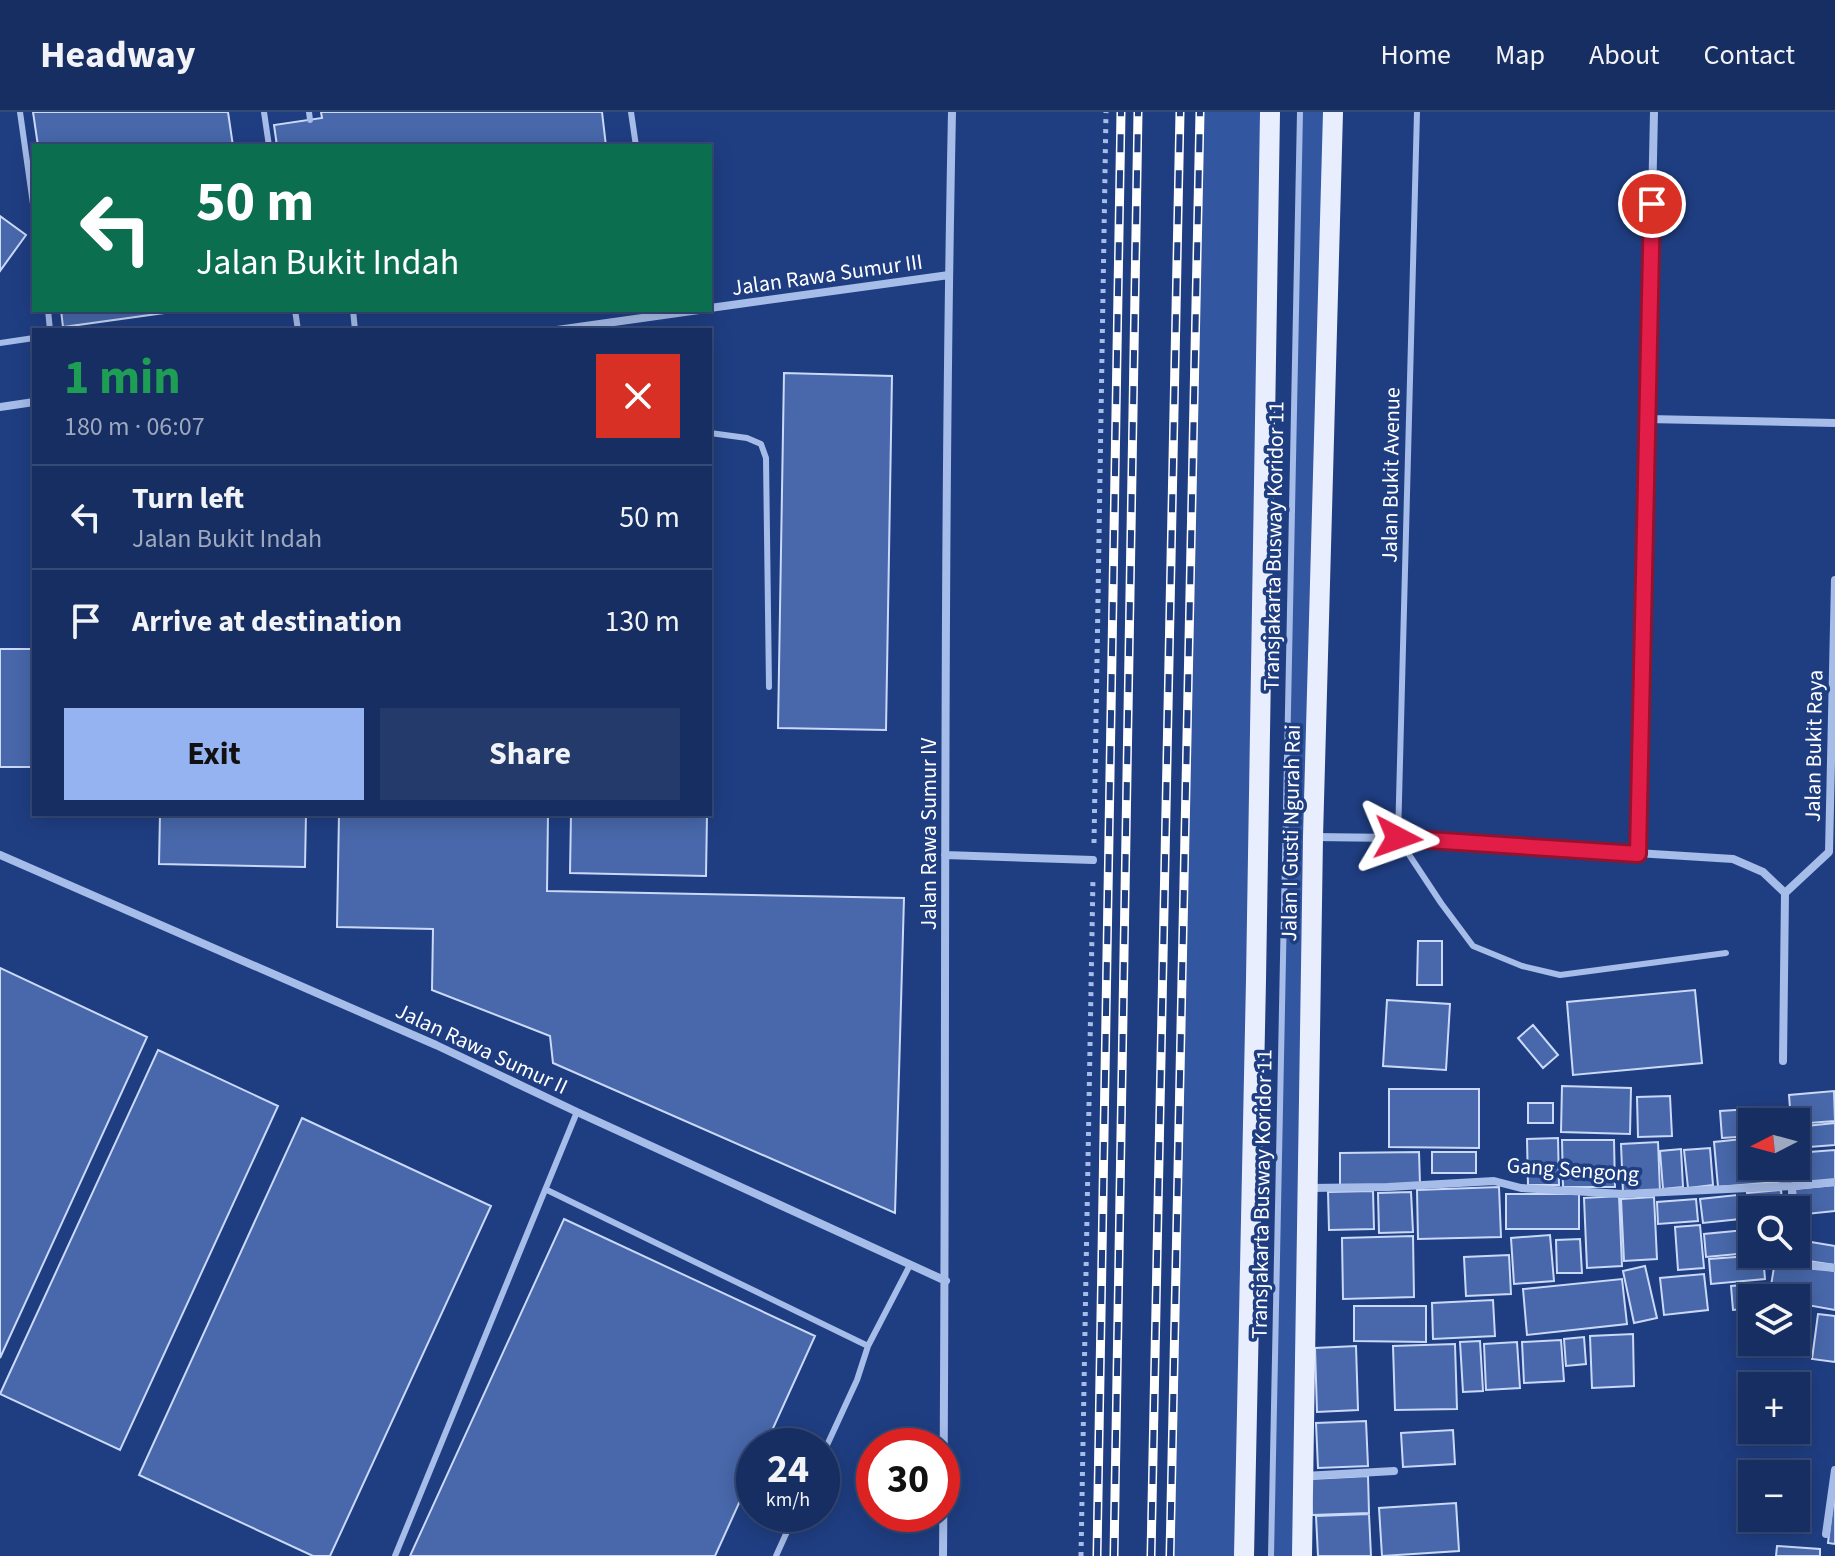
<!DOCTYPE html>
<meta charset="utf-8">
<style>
:root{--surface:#172e62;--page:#243a6b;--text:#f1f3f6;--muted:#9ea8be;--line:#364a77;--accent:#95b2f1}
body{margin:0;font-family:"Source Sans 3",sans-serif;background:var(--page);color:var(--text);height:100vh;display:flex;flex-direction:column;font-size:30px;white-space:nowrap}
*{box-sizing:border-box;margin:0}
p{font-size:26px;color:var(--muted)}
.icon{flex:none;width:44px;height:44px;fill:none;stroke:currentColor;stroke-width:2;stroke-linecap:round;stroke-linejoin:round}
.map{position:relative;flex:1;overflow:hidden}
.panel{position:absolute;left:32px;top:216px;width:680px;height:488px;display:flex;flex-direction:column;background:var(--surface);border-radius:0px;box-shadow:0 4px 20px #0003,0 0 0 2px var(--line)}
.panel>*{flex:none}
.banner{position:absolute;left:32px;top:32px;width:680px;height:168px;border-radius:0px;box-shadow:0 4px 20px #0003,0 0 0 2px var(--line);background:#0b6e4f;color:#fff;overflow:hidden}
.needle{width:52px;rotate:264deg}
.buttons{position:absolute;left:1738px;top:996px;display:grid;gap:16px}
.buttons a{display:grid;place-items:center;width:72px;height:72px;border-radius:0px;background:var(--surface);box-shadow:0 4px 20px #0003,0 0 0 2px var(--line);font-size:40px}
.speed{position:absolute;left:736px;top:1316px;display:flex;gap:16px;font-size:40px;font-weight:700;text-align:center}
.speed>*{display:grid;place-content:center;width:104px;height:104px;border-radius:50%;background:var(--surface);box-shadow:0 4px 20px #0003,0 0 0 2px var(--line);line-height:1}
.speed small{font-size:20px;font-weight:400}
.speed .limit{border:12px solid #d22;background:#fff;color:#111}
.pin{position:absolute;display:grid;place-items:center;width:68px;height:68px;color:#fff;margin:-34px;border:4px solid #fff;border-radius:50%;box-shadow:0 2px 8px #0007}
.me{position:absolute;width:88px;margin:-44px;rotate:94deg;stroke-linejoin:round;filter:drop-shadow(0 0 6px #0008)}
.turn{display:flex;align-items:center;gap:28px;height:168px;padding:0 32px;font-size:36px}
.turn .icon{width:104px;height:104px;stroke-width:2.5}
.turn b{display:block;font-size:56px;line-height:68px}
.round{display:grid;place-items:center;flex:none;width:84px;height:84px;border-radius:0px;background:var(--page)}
.overview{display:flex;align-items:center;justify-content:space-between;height:136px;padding:0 32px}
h1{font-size:48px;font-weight:700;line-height:60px;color:#1e9e55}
.button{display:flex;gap:16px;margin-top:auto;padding:16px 32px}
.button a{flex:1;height:92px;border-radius:0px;background:var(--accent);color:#111;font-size:32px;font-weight:700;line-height:92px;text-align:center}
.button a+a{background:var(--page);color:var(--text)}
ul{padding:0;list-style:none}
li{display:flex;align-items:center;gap:24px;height:104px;padding:0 32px;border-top:2px solid var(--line)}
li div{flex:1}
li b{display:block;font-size:30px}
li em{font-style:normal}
header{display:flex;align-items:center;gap:48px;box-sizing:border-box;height:112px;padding:0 40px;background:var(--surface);border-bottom:2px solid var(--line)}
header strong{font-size:38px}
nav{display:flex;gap:44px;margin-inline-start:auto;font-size:28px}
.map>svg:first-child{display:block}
</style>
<header>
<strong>Headway</strong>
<nav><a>Home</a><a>Map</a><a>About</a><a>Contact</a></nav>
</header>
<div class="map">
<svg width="1835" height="1444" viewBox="0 0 1835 1444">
<rect width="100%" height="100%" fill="#1f3e82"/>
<!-- green -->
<path fill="#3356a1" d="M1200,0H1270L1244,1444H1170Z
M1298,0H1331L1302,1444H1271Z"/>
<!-- building -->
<path fill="#4868ab" stroke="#cad9f7" stroke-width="2" d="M33,0H228L233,34H38Z
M321,0H602L606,34H277L274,13L322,6Z
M0,104L26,123L0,159Z
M61,198H186L63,215Z
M784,261L892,264L886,618L778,616Z
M0,537H34V655H0Z
M160,702H306L305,755L159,752Z
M339,702H548L547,779L904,786L895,1101L553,951L550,924L432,878L433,817L337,815Z
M571,702H707L706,764L570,761Z
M1418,829H1442V873H1417Z
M0,856L147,925L0,1246Z
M1695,878L1702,951L1573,963L1567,890Z
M1387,888L1450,892L1446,958L1383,954Z
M1533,913L1558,943L1543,956L1518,926Z
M158,938L278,994L120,1338L0,1282Z
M1562,974L1631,976L1630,1022L1561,1020Z
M1389,977H1479V1036L1389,1035Z
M1834,979L1835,1009L1796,1012V1010H1791L1789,983Z
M1670,984L1672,1024L1638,1025L1637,985Z
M1528,991H1553V1011H1528Z
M1767,996V1010H1752V1024L1722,1026L1720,999Z
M302,1006L491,1094L330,1444H313L139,1363Z
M1835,1011V1033L1796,1036V1015Z
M1558,1026L1559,1073H1528L1527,1027Z
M1752,1026V1054H1787L1788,1069L1718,1075L1714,1030Z
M1562,1028H1614L1615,1075H1563Z
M1658,1030L1660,1079L1623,1081L1621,1032Z
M1710,1036L1713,1073L1688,1076L1684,1038Z
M1681,1037L1683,1075L1663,1077L1660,1039Z
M1835,1038V1069L1796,1073L1794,1054H1796V1041Z
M1419,1040L1420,1072L1340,1074V1041Z
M1432,1040H1476V1061H1432Z
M1835,1073V1099L1797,1103L1795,1077Z
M1499,1075L1501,1125L1418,1127L1417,1078Z
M1781,1078L1783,1098H1752L1751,1129L1747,1081Z
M1373,1079L1374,1117L1329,1118L1328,1080Z
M1411,1080L1413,1120L1379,1121L1378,1081Z
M1506,1082H1579V1117H1506Z
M1737,1083L1740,1107L1703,1111L1700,1087Z
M1619,1084L1622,1154L1587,1156L1584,1086Z
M1654,1085L1657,1147L1624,1149L1621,1087Z
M1696,1087L1698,1109L1658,1112L1657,1090Z
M564,1107L815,1224L765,1334H754V1358L715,1444H410Z
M1700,1113L1704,1156L1678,1158L1675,1115Z
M1745,1118L1748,1141L1706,1145L1704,1122Z
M1550,1123L1554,1169L1514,1172L1511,1126Z
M1413,1124L1414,1185L1343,1187L1342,1126Z
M1580,1127L1582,1161H1557L1556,1128Z
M1811,1130L1835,1134V1153L1808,1149Z
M1509,1143L1511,1182L1466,1184L1464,1145Z
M1763,1143L1765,1167L1711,1172L1709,1147Z
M1775,1149L1835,1159V1198L1796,1191V1186H1769Z
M1645,1154L1657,1206L1634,1211L1623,1159Z
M1704,1162L1708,1198L1664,1203L1660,1166Z
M1622,1167L1627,1212L1527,1223L1523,1177Z
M1765,1171L1767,1186H1752V1196L1733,1198L1731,1174Z
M1493,1188L1495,1224L1433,1227L1432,1191Z
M1354,1194H1426V1230L1354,1229Z
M1818,1202L1835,1204V1250L1812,1247Z
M1633,1222L1634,1274L1592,1276L1590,1224Z
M1584,1225L1586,1252L1566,1254L1564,1227Z
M1561,1228L1564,1269L1524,1271L1522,1230Z
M1480,1229L1483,1279L1463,1280L1460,1230Z
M1517,1230L1520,1276L1486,1278L1484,1232Z
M1455,1232L1457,1297L1395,1298L1393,1234Z
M1356,1234L1358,1298L1317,1300L1315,1236Z
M1366,1309L1368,1354L1318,1356L1316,1311Z
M1453,1318L1455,1352L1403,1355L1401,1321Z
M1368,1364L1369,1401L1312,1403L1310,1367Z
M1835,1371V1432L1828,1431Z
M1456,1391L1459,1439L1382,1444L1379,1396Z
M1369,1402L1371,1444H1318L1316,1404Z
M1777,1434L1820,1437V1444H1776Z"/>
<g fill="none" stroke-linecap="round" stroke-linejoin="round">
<!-- path -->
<path stroke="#a6bce9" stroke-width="5" stroke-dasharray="4 6" stroke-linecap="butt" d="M1094,731L1106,0
M1081,1444L1093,765"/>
<!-- lane -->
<path stroke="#a6bce9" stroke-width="6" d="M20,0L34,99
M264,0L269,34
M309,0L310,8
M631,0L636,34
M1417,0L1398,726L1441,791L1473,834L1522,854L1560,863L1726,841
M48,198L50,218
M295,198L298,218
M353,198L355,218
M0,231L34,226
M710,321L747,326L761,332L766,346L769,575
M547,1078L868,1234L857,1268L822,1344
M868,1234L910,1153
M395,1444L577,1000
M776,1444L795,1402
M1271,1444L1300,0"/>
<!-- street -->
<path stroke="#a6bce9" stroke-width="8" d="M710,196L949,163
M557,218L699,198
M0,295L34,290
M1648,307L1835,311
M1313,725L1398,726L1733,747L1763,760L1785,781L1783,949
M1638,742L1654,0
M0,743L436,933L577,1000L946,1169
M945,743L1093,748
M1785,781L1829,740L1835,468
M1792,1074V1098
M1309,1076L1388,1075L1494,1069L1521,1076L1623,1082L1792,1074L1835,1070
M1794,1142V1152L1835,1156
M1304,1364L1394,1359
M1826,1422L1835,1358
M943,1444C947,963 942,481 952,0"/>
<!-- primary -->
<path stroke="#e9eefe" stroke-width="20" d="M1244,1444L1256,868L1270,0
M1302,1444L1313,725L1333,0"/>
<!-- rail casing -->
<g stroke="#fff" stroke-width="9">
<path id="rail" d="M1097,1444L1121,0
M1114,1444L1138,0
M1151,1444L1180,0
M1170,1444L1200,0"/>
</g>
<!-- rail -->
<use href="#rail" stroke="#1f3e82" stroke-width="6" stroke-dasharray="18" stroke-linecap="butt"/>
</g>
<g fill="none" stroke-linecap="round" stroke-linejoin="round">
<!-- route casing -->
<g stroke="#92132f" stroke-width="20">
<path id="route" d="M1398,726L1638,742L1652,92"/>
</g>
<!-- route -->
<use href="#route" stroke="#e11d48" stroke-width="14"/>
</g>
<g text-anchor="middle" stroke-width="7" stroke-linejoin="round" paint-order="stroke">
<!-- street labels -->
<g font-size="22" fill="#fff" stroke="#1f3e82">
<text transform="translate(827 162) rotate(-8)" y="8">Jalan Rawa Sumur III</text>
<text transform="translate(1390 363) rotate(-89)" y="8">Jalan Bukit Avenue</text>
<text transform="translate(1273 434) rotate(-89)" y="8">Transjakarta Busway Koridor 11</text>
<text transform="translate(1813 634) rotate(-89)" y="8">Jalan Bukit Raya</text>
<text transform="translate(1290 721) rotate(-89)" y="8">Jalan I Gusti Ngurah Rai</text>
<text transform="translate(928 722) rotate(-90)" y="8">Jalan Rawa Sumur IV</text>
<text transform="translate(482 936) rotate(25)" y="8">Jalan Rawa Sumur II</text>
<text transform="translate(1573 1057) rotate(4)" y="8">Gang Sengong</text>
<text transform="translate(1261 1082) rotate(-89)" y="8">Transjakarta Busway Koridor 11</text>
</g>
</g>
</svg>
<div class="buttons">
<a><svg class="needle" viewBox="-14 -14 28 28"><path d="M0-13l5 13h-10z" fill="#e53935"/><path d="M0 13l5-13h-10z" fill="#9ea8be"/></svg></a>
<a><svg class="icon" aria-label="search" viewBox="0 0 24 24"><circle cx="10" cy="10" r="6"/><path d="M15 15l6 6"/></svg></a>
<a><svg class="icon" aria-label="layers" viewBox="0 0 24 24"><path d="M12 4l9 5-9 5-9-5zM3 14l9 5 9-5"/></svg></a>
<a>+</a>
<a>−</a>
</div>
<div class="speed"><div>24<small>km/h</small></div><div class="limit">30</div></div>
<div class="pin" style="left:1652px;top:92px;background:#d93025"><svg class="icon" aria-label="arrive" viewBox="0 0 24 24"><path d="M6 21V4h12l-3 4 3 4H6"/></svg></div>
<svg class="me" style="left:1398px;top:726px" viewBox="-20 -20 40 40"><path d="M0-17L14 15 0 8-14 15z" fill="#e11d48" stroke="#fff" stroke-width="4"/></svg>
<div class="banner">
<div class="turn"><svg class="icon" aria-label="left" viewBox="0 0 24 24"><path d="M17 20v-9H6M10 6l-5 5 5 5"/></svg><div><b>50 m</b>Jalan Bukit Indah</div></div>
</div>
<section class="panel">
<div class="overview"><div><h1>1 min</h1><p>180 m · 06:07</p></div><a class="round" style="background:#d93025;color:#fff"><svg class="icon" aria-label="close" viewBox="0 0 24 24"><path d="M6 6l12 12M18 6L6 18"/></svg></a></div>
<ul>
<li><svg class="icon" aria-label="left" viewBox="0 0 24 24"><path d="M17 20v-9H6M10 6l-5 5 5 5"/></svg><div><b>Turn left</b><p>Jalan Bukit Indah</p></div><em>50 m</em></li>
<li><svg class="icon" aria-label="arrive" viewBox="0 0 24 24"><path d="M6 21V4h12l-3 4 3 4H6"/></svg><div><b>Arrive at destination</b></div><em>130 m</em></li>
</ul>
<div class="button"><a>Exit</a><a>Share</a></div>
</section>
</div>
